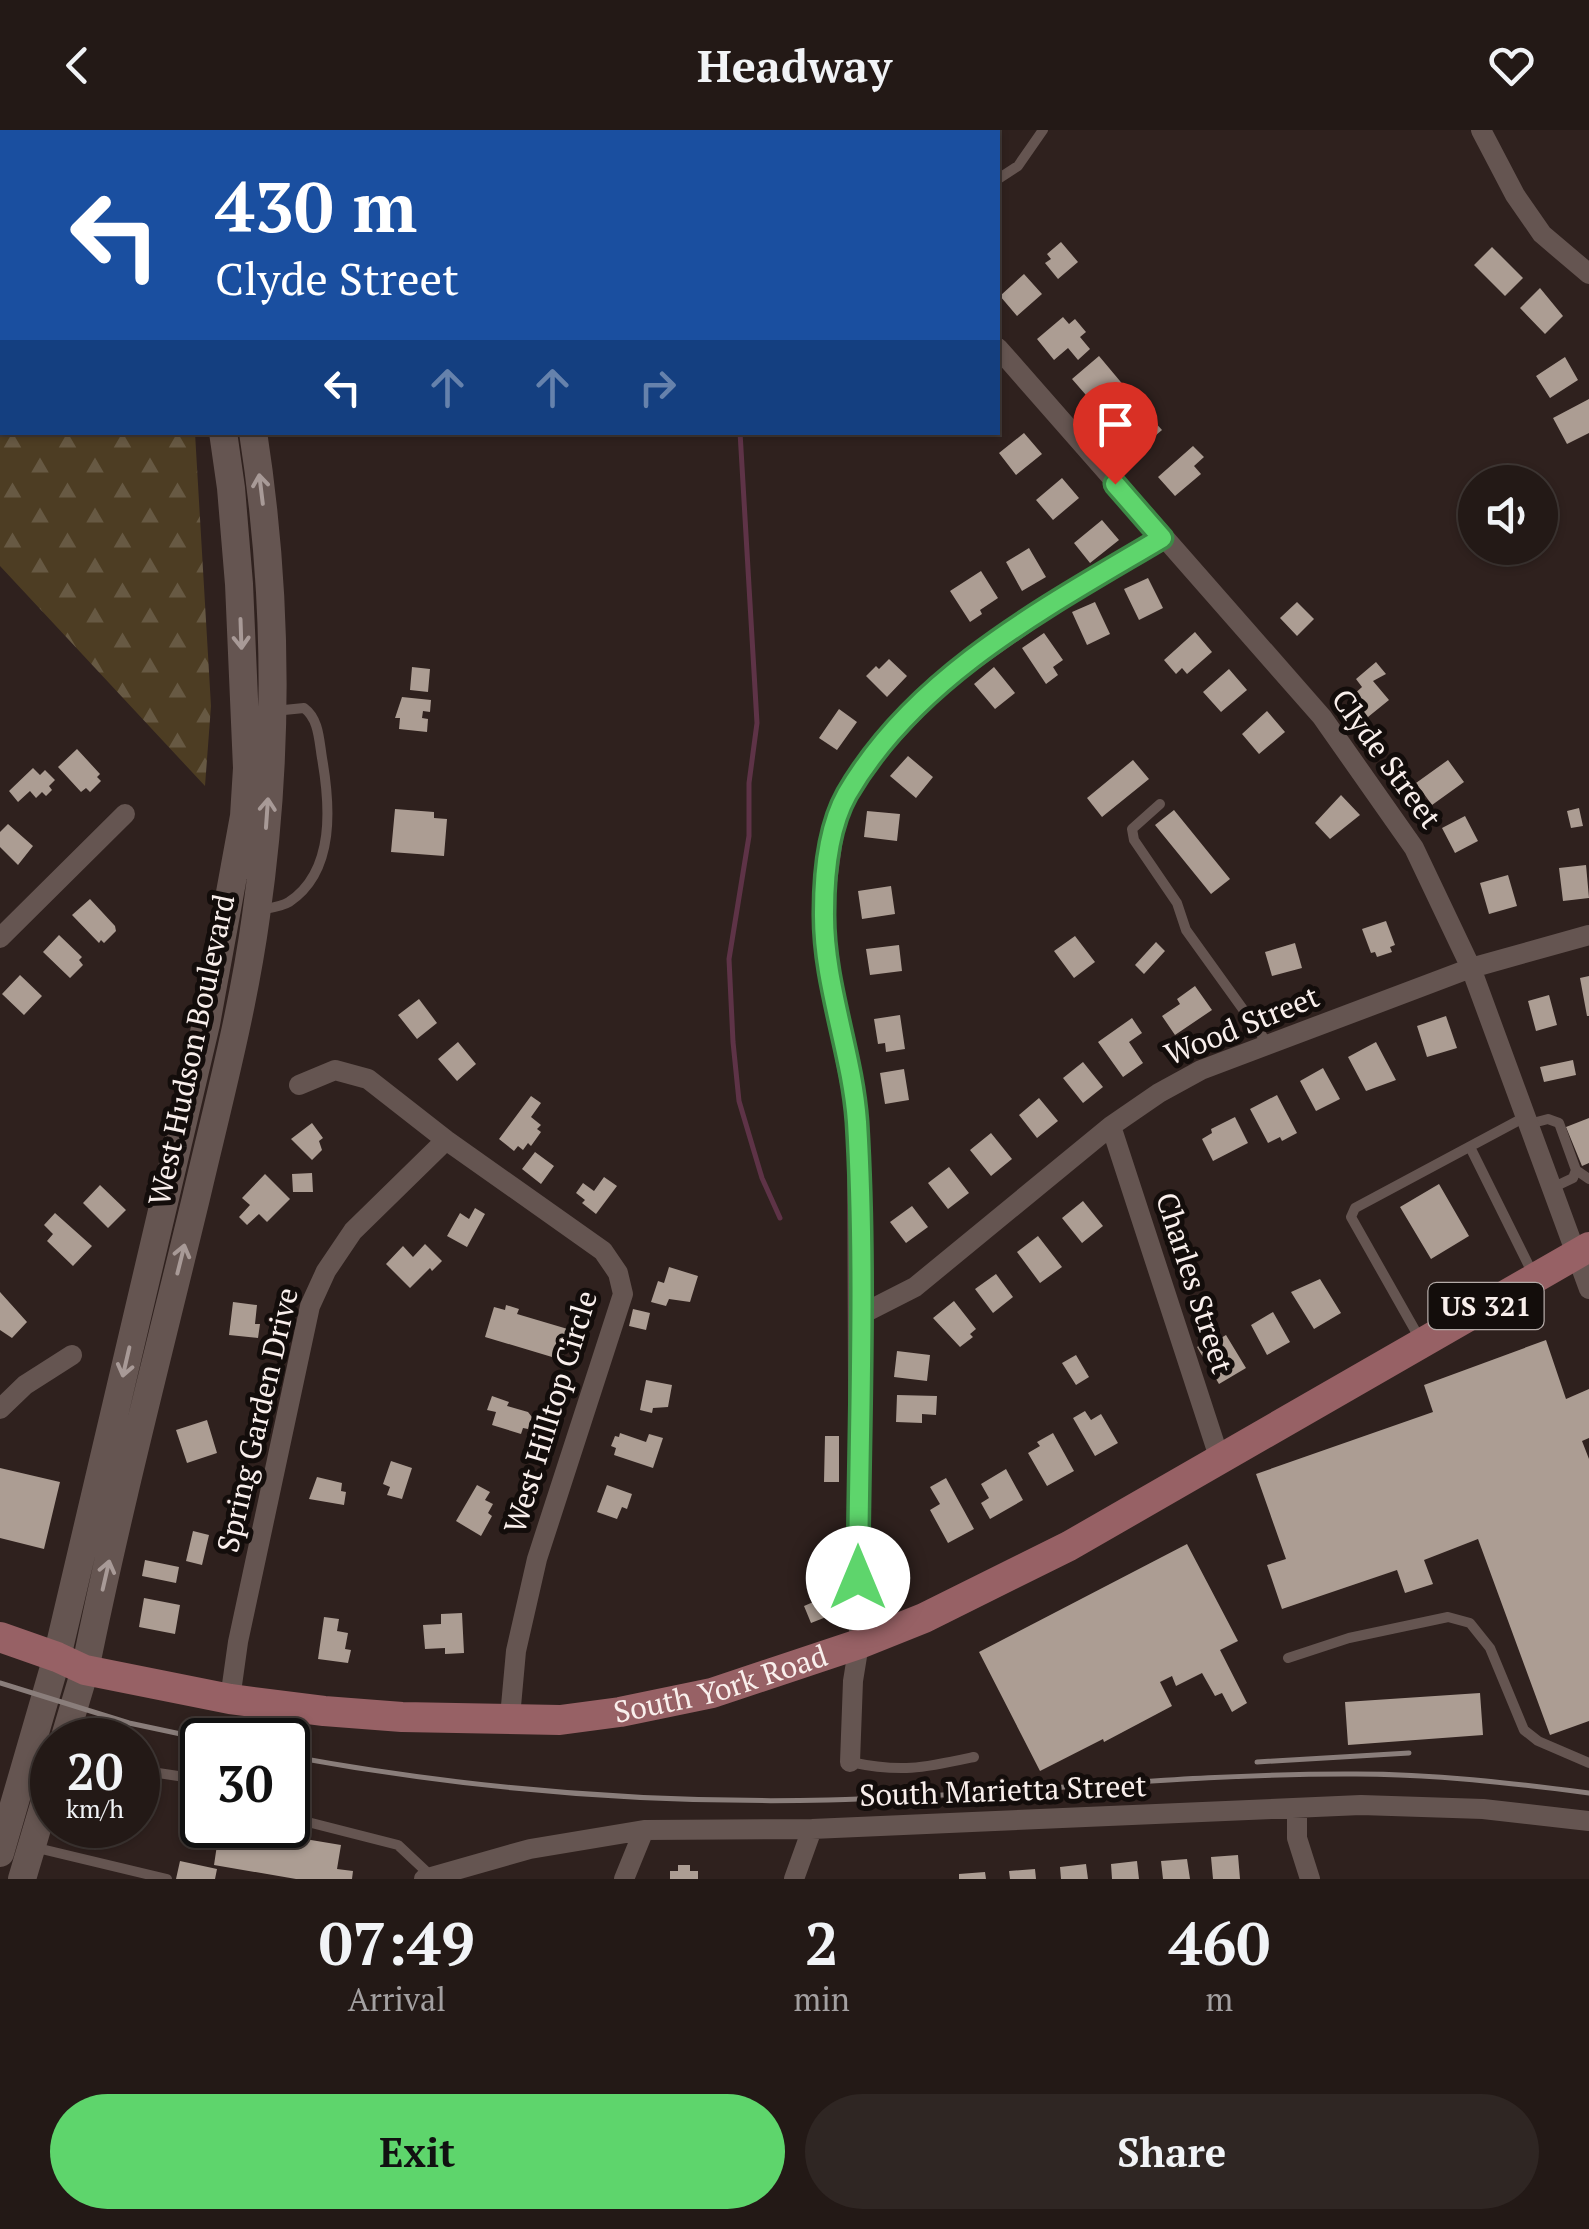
<!DOCTYPE html>
<style>
:root{--surface:#231916;--page:#2f2623;--text:#f1f3f6;--muted:#a3a0a1;--line:#403835;--accent:#5ed56c}
body{margin:0;font-family:"PT Serif",serif;background:var(--page);color:var(--text);height:100vh;display:flex;flex-direction:column;font-size:38px;white-space:nowrap}
*{box-sizing:border-box;margin:0}
p{font-size:32px;color:var(--muted)}
.icon{flex:none;width:55px;height:55px;fill:none;stroke:currentColor;stroke-width:2;stroke-linecap:round;stroke-linejoin:round}
.map{position:relative;height:1749px;overflow:hidden}
.panel{display:flex;flex-direction:column;background:var(--surface);flex:1}
.panel>*{flex:none}
.guide{position:absolute;left:0px;top:0px;width:1000px;height:305px;box-shadow:0 2px 8px #0004,0 0 0 2px var(--line);background:#1a4fa0;color:#fff;overflow:hidden}
.buttons{position:absolute;left:1458px;top:335px;display:grid;gap:20px}
.buttons a{display:grid;place-items:center;width:100px;height:100px;border-radius:50%;background:var(--surface);box-shadow:0 2px 8px #0004,0 0 0 2px var(--line);font-size:50px}
.speed{position:absolute;left:30px;top:1588px;display:flex;gap:20px;font-size:50px;font-weight:700;text-align:center}
.speed>*{display:grid;place-content:center;width:130px;height:130px;border-radius:50%;background:var(--surface);box-shadow:0 2px 8px #0004,0 0 0 2px var(--line);line-height:1}
.speed small{font-size:25px;font-weight:400}
.speed .limit{border:5px solid #111;border-radius:15px;background:#fff;color:#111}
.pin{position:absolute;display:grid;place-items:center;width:85px;height:85px;color:#fff;margin:-102px -42px;border-radius:50% 50% 50% 0;rotate:-45deg;box-shadow:0 0 10px #0007}
.pin .icon{rotate:45deg}
.me{position:absolute;width:110px;margin:-55px;rotate:0deg;stroke-linejoin:round;filter:drop-shadow(0 0 8px #0008)}
.turn{display:flex;align-items:center;gap:35px;height:210px;padding:0 50px;font-size:45px}
.turn .icon{width:130px;height:130px;stroke-width:2.5}
.turn b{display:block;font-size:70px;line-height:85px}
.lanes{display:flex;align-items:center;height:95px;padding:0 50px;background:#0003;justify-content:center;gap:50px;direction:ltr}
.lanes .off{opacity:.35}
.eta{display:flex;justify-content:space-evenly;align-items:center;height:170px;text-align:center}
.eta b{font-size:60px;font-weight:700;line-height:70px}
.primary-button{display:flex;gap:20px;margin-top:auto;padding:20px 50px}
.primary-button a{flex:1;height:115px;border-radius:60px;background:var(--accent);color:#111;font-size:40px;font-weight:700;line-height:115px;text-align:center}
.primary-button a+a{background:var(--page);color:var(--text)}
header{display:flex;justify-content:space-between;align-items:center;height:130px;padding:0 50px;background:var(--surface);font-size:45px;font-weight:700}
.map>svg:first-child{display:block}
</style>
<header><svg class="icon" aria-label="back" viewBox="0 0 24 24"><path d="M15 5l-7 7 7 7"/></svg>Headway<svg class="icon" aria-label="heart" viewBox="0 0 24 24"><path d="M12 20l-8-8c-3-5 5-10 8-4 3-6 11-1 8 4z"/></svg></header>
<div class="map">
<svg width="1589" height="1749" viewBox="0 0 1589 1749">
<defs>
<pattern id="forest-firs" width="22" height="20" patternUnits="userSpaceOnUse" patternTransform="scale(2.5)"><rect width="22" height="20" fill="#4d3d23"/><path d="M5 1l3.5 6h-7zM16 11l3.5 6h-7z" fill="#675943"/></pattern>
</defs>
<rect width="100%" height="100%" fill="#2f211e"/>
<!-- forest -->
<path fill="url(#forest-firs)" d="M0,0H146L147,2H2V302L195,303L211,576L205,656L0,436Z"/>
<g fill="none" stroke-linecap="round" stroke-linejoin="round">
<!-- stream -->
<path stroke="#5e3347" stroke-width="5" d="M725,2V0
M740,302L757,593L749,653V706L729,829L733,912L739,971L762,1048L780,1088"/>
</g>
<!-- building -->
<path fill="#ac9d93" d="M1061,112L1078,132L1058,149L1045,133L1051,129L1047,124Z
M1492,117L1523,148L1505,166L1474,135Z
M1024,144L1042,164L1017,186L1000,166Z
M1540,158L1563,186L1545,204L1520,178Z
M1063,187L1069,194L1075,189L1086,202L1080,207L1090,219L1078,230L1068,218L1054,230L1037,209Z
M1099,226L1130,263L1120,272L1115,267L1099,280L1072,249Z
M1565,227L1578,250L1550,268L1536,246Z
M1589,269V303L1567,314L1553,288Z
M1144,280L1162,300L1136,322L1119,302Z
M1024,303L1042,324L1016,345L999,323Z
M1193,316L1204,327L1194,336L1201,344L1175,366L1158,347Z
M1062,348L1079,368L1053,390L1036,370Z
M1102,390L1119,410L1090,433L1074,413Z
M1029,418L1046,447L1022,461L1006,432Z
M981,441L998,468L980,480L982,484L970,492L950,461Z
M1148,448L1163,478L1139,490L1124,459Z
M1095,472L1110,504L1087,515L1072,482Z
M1297,472L1314,489L1297,506L1280,488Z
M1195,502L1212,522L1187,544L1182,538L1176,544L1164,530Z
M1044,503L1063,530L1053,537L1058,545L1046,554L1022,518Z
M889,529L907,546L887,567L866,546L876,536L879,539Z
M1376,532L1386,544L1373,551L1389,570L1368,587L1351,567L1362,557L1356,549Z
M412,537L430,539L428,562L410,560Z
M994,537L1015,563L995,579L974,554Z
M1229,539L1247,560L1221,582L1203,562Z
M402,567L431,570L430,582L423,581L422,588L428,589L427,602L399,599L400,588H395Z
M839,579L857,592L837,620L819,608Z
M1267,581L1285,602L1259,624L1242,604Z
M77,619L100,644L97,647L101,651L90,662L86,658L81,662L58,637Z
M908,626L933,647L916,668L890,646Z
M1133,630L1149,649L1102,687L1087,668Z
M1448,630L1464,652L1432,675L1416,653Z
M33,638L40,645L45,640L55,650L49,656L52,660L46,666L42,662L36,668L30,661L18,672L9,661Z
M1341,665L1360,685L1330,709L1315,693Z
M1579,678L1583,696L1571,698L1567,681Z
M395,679L434,682V688L447,689L444,726L391,722Z
M1174,680L1230,749L1211,764L1155,695Z
M867,681L900,684L897,711L864,707Z
M1465,686L1478,711L1455,723L1442,698Z
M8,694L33,716L18,735L0,717V702Z
M1586,735L1589,768L1563,771L1559,738Z
M1508,745L1517,776L1489,784L1480,753Z
M891,756L895,784L862,789L858,761Z
M90,769L115,796L116,801L104,813L101,810L99,813L72,785Z
M1386,791L1395,815L1390,817L1392,822L1377,827L1375,822L1371,823L1362,799Z
M59,805L82,827L79,830L83,835L70,848L43,822Z
M1075,806L1095,832L1074,848L1054,821Z
M1156,812L1165,821L1144,844L1135,835Z
M1295,813L1302,838L1272,846L1265,822Z
M899,815L902,841L870,845L866,819Z
M20,845L42,866L24,885L2,864Z
M1589,846V886H1587L1580,848Z
M1195,856L1212,880L1175,905L1162,886L1180,874L1177,869Z
M1549,865L1557,895L1536,901L1528,871Z
M419,869L437,893L417,909L398,885Z
M900,885L905,919L886,922L885,913L878,914L874,889Z
M1446,886L1457,918L1427,927L1417,896Z
M1132,888L1142,903L1129,912L1143,933L1123,947L1098,912Z
M458,912L476,934L457,951L438,929Z
M1376,912L1396,950L1366,961L1348,927Z
M1573,930L1576,945L1544,952L1540,937Z
M1083,932L1103,957L1083,973L1063,948Z
M1323,938L1340,969L1316,981L1300,951Z
M904,939L909,970L885,974L880,943Z
M1277,965L1297,1003L1282,1011L1280,1007L1268,1013L1250,979Z
M531,966L541,973L531,987L541,995L537,999L541,1002L531,1016L528,1013L523,1020L518,1016L514,1021L499,1009Z
M1039,968L1058,991L1037,1008L1019,985Z
M1235,987L1248,1013L1213,1031L1202,1009L1212,1003L1211,999Z
M1589,988V1033L1582,1036L1566,997Z
M312,993L323,1008L319,1011L322,1020L312,1030L291,1009Z
M991,1003L1012,1029L991,1046L970,1020Z
M535,1022L554,1036L541,1054L522,1039Z
M949,1037L969,1063L948,1079L928,1053Z
M312,1043L313,1062H293L292,1044Z
M265,1044L290,1069L267,1092L259,1084L247,1095L239,1087L250,1075L242,1068Z
M604,1047L617,1056L596,1084L582,1073L585,1070L576,1063L583,1053L594,1061Z
M1439,1054L1469,1106L1431,1129L1400,1077Z
M100,1055L126,1080L108,1098L83,1073Z
M1083,1071L1103,1096L1082,1113L1062,1088Z
M912,1076L928,1097L906,1113L890,1092Z
M475,1078L485,1084L467,1117L447,1106L460,1083L469,1089Z
M55,1083L92,1116L73,1136L47,1111L53,1104L44,1095Z
M1038,1106L1062,1137L1040,1153L1017,1122Z
M425,1114L442,1131L432,1141L430,1138L410,1158L386,1134L403,1116L413,1127Z
M669,1137L698,1146L690,1172L669,1169L666,1176L651,1172L658,1151L664,1153Z
M996,1144L1013,1167L993,1183L975,1159Z
M1320,1149L1341,1183L1314,1199L1291,1162Z
M0,1162L27,1192L12,1208L0,1200Z
M954,1171L976,1199L970,1204L973,1207L960,1217L933,1188Z
M233,1172L257,1175L255,1194H260L258,1208L229,1205Z
M506,1175L519,1179L517,1184L571,1200L562,1230L485,1207L494,1177L505,1180Z
M633,1179L650,1183L646,1200L629,1196Z
M1273,1182L1290,1212L1267,1225L1251,1195Z
M1226,1205L1246,1238L1219,1254L1197,1217L1211,1208L1214,1212Z
M1546,1210L1566,1269L1589,1259V1308L1582,1311L1589,1329V1591L1550,1605L1478,1409L1424,1430L1433,1454L1405,1463L1397,1440L1282,1479L1267,1435L1286,1429L1256,1344L1433,1282L1424,1255Z
M897,1221L930,1225L927,1251L894,1247Z
M1076,1225L1089,1247L1076,1255L1062,1233Z
M646,1250L672,1255L668,1277L653,1278L652,1283L640,1280Z
M897,1265L937,1266L936,1285L922,1284V1293L896,1292Z
M492,1266L509,1272L507,1276L528,1282L532,1287L528,1299L523,1298L521,1304L492,1295L496,1282L487,1280Z
M1085,1281L1091,1290L1101,1284L1118,1313L1095,1326L1073,1288Z
M207,1290L217,1323L187,1333L176,1300Z
M620,1303L646,1312L649,1304L663,1308L653,1338L614,1325L616,1318L611,1316L615,1306L619,1307Z
M1053,1303L1074,1341L1047,1356L1028,1323L1040,1316L1037,1312Z
M825,1306H839V1352H824Z
M391,1331L412,1338L402,1369L387,1365L390,1357L383,1354Z
M0,1338L60,1352L44,1419L0,1408Z
M1006,1339L1023,1370L990,1389L981,1373L989,1368L981,1354Z
M317,1347L342,1353L341,1361L346,1362L344,1375L309,1369Z
M946,1348L974,1399L948,1413L930,1380L940,1374L930,1357Z
M477,1355L490,1362L485,1370L493,1374L488,1383L492,1386L481,1406L456,1391Z
M607,1355L632,1364L627,1379L622,1377L617,1389L597,1382Z
M193,1401L209,1405L202,1435L186,1431Z
M1187,1414L1238,1511L1220,1520L1247,1573L1232,1582L1222,1563L1215,1566L1202,1543L1176,1556L1172,1546L1160,1552L1172,1576L1104,1612L1103,1609L1040,1641L979,1522Z
M145,1430L179,1437L176,1453L142,1446Z
M846,1458L844,1480L811,1493L804,1476Z
M144,1468L180,1475L175,1504L139,1497Z
M462,1483L464,1523L445,1524V1518L425,1519L423,1495L441,1494V1484Z
M324,1487L339,1489L337,1501L348,1503L345,1519L351,1520L348,1533L318,1529Z
M1480,1563L1483,1605L1348,1615L1345,1572Z
M220,1695L341,1715L337,1739L353,1741L352,1749H296L214,1735Z
M1238,1725L1240,1749H1213L1211,1727Z
M1187,1729L1190,1749H1163L1161,1731Z
M180,1731L217,1739L215,1749H176Z
M1137,1731L1139,1749H1112L1111,1734Z
M1086,1734L1088,1749H1061L1060,1737Z
M678,1735H690V1741H698V1749H670V1741H678Z
M1035,1739L1036,1749H1010L1009,1741Z
M985,1742L986,1749H959V1744Z"/>
<g fill="none" stroke-linecap="round" stroke-linejoin="round">
<!-- service -->
<path stroke="#655551" stroke-width="10" d="M998,49L1018,36L1043,0
M1160,674L1132,699L1134,710L1177,773L1186,800L1268,914
M259,780C269,778 281,777 289,772C336,741 330,674 322,628C319,610 319,589 304,578L274,581
M1529,994L1548,989L1559,993L1576,1040L1573,1048L1552,1058
M1470,1017L1534,1146
M1576,1040L1589,1049
M1420,1209L1351,1087L1355,1078L1525,987
M1288,1528L1349,1508L1448,1487L1470,1493L1490,1518L1524,1600L1538,1611L1589,1633
M850,1632C902,1643 923,1638 974,1627
M138,1640L198,1649L202,1655
M288,1687L398,1715L431,1746
M33,1717L167,1749"/>
<!-- minor -->
<path stroke="#655551" stroke-width="20" d="M819,0L822,2
M1481,0L1515,65L1542,104L1589,144
M998,218L1322,587L1414,718L1471,838L1589,1159
M0,808L125,684
M299,955L335,940L368,949L446,1010L603,1121L618,1143L623,1164L537,1429L516,1521L510,1587
M1111,996L1219,1327
M860,1185L915,1157L1111,996L1159,963L1201,940L1471,838L1589,805
M0,1279L25,1255L72,1225
M230,1569L238,1512L310,1176L326,1141L353,1101L446,1010
M850,1632L853,1551L859,1514L857,988L828,840L823,782L835,693L846,666L880,618L942,552L1060,469L1162,408
M1297,1679V1708L1310,1749
M424,1749L530,1719L644,1700L812,1699L1361,1675L1483,1679L1589,1691
M624,1749L644,1700
M794,1749L812,1699"/>
<!-- secondary -->
<path stroke="#655551" stroke-width="28" d="M174,0V2
M204,0V2
M64,1610L85,1540C117,1382 158,1225 196,1068C218,974 243,881 256,786C279,626 278,463 253,302
M0,1723L57,1527L206,894L244,686L247,638L239,454L231,358L223,302
M22,1749L52,1648"/>
<!-- primary -->
<path stroke="#976165" stroke-width="30" id="s1" d="M0,1507L57,1527L85,1540L230,1569L324,1581L402,1587L560,1590L620,1582L712,1563L859,1514L924,1488L1069,1416L1589,1117"/>
<!-- rail -->
<path stroke="#8a7e7b" stroke-width="5" d="M0,1553L129,1593L209,1610
M288,1626C467,1659 646,1674 828,1670C1004,1666 1180,1643 1356,1644C1434,1644 1511,1653 1589,1663
M1257,1632L1409,1623"/>
</g>
<!-- one-way arrows -->
<defs><path id="oneway-shaft" d="M-6 0H5M1.5-3L5.5 0L1.5 3" fill="none" stroke-width="1.6" stroke-linecap="round" stroke-linejoin="round" transform="scale(2.5)"/></defs>
<g stroke="#a89a97">
<use href="#oneway-shaft" transform="translate(261 359) rotate(-97)"/>
<use href="#oneway-shaft" transform="translate(241 504) rotate(88)"/>
<use href="#oneway-shaft" transform="translate(267 683) rotate(-86)"/>
<use href="#oneway-shaft" transform="translate(181 1129) rotate(-76)"/>
<use href="#oneway-shaft" transform="translate(126 1232) rotate(103)"/>
<use href="#oneway-shaft" transform="translate(106 1445) rotate(-77)"/>
</g>
<g fill="none" stroke-linecap="round" stroke-linejoin="round">
<!-- route casing -->
<g stroke="#3d8a46" stroke-width="25">
<path id="route" d="M858,1448C859,1296 866,1143 857,992C852,921 823,854 824,782C824,744 828,698 847,664C916,545 1048,476 1162,408L1115,354"/>
</g>
<!-- route -->
<use href="#route" stroke="#5ed56c" stroke-width="18"/>
</g>
<g text-anchor="middle" stroke-width="10" stroke-linejoin="round" paint-order="stroke">
<!-- shield labels -->
<rect fill="#130d0b" stroke="#b4aba8" stroke-width="2.5" x="1428.5" y="1153" width="115" height="46" rx="8"/>
<g font-size="28" font-weight="bold" fill="#f9efec">
<text x="1486" y="1186">US 321</text>
</g>
<!-- street labels -->
<g font-size="30" fill="#f9efec" stroke="#130d0b">
<text transform="translate(1386 629) rotate(54)" y="10">Clyde Street</text>
<text transform="translate(1242 896) rotate(-22)" y="10">Wood Street</text>
<text transform="translate(192 920) rotate(-78)" y="10">West Hudson Boulevard</text>
<text transform="translate(1194 1153) rotate(72)" y="10">Charles Street</text>
<text transform="translate(551 1282) rotate(-73)" y="10">West Hilltop Circle</text>
<text transform="translate(258 1290) rotate(-77)" y="10">Spring Garden Drive</text>
<text dy="10" stroke="none"><textPath href="#s1" startOffset="735">South York Road</textPath></text>
<text transform="translate(1003 1661) rotate(-2)" y="10">South Marietta Street</text>
</g>
</g>
</svg>
<div class="buttons">
<a><svg class="icon" aria-label="sound" viewBox="0 0 24 24"><path d="M4 9h4l5-4v14l-5-4H4zM17 9q2 3 0 6"/></svg></a>
</div>
<div class="speed"><div>20<small>km/h</small></div><div class="limit">30</div></div>
<div class="pin" style="left:1115px;top:354px;background:#d93025"><svg class="icon" aria-label="arrive" viewBox="0 0 24 24"><path d="M6 21V4h12l-3 4 3 4H6"/></svg></div>
<svg class="me" style="left:858px;top:1448px" viewBox="-20 -20 40 40"><circle r="19" fill="#fff"/><path d="M0-13L10 11 0 6-10 11z" fill="#5ed56c"/></svg>
<div class="guide">
<div class="turn"><svg class="icon" aria-label="left" viewBox="0 0 24 24"><path d="M17 20v-9H6M10 6l-5 5 5 5"/></svg><div><b>430 m</b>Clyde Street</div></div>
<div class="lanes"><svg class="icon" aria-label="left" viewBox="0 0 24 24"><path d="M17 20v-9H6M10 6l-5 5 5 5"/></svg><svg class="icon off" aria-label="ahead" viewBox="0 0 24 24"><path d="M12 20V5M6 11l6-6 6 6"/></svg><svg class="icon off" aria-label="ahead" viewBox="0 0 24 24"><path d="M12 20V5M6 11l6-6 6 6"/></svg><svg class="icon off" aria-label="right" viewBox="0 0 24 24"><path d="M7 20v-9h11M14 6l5 5-5 5"/></svg></div>
</div>
</div>
<section class="panel">
<div class="eta">
<div><b>07:49</b><p>Arrival</p></div>
<div><b>2</b><p>min</p></div>
<div><b>460</b><p>m</p></div>
</div>
<div class="primary-button"><a>Exit</a><a>Share</a></div>
</section>
